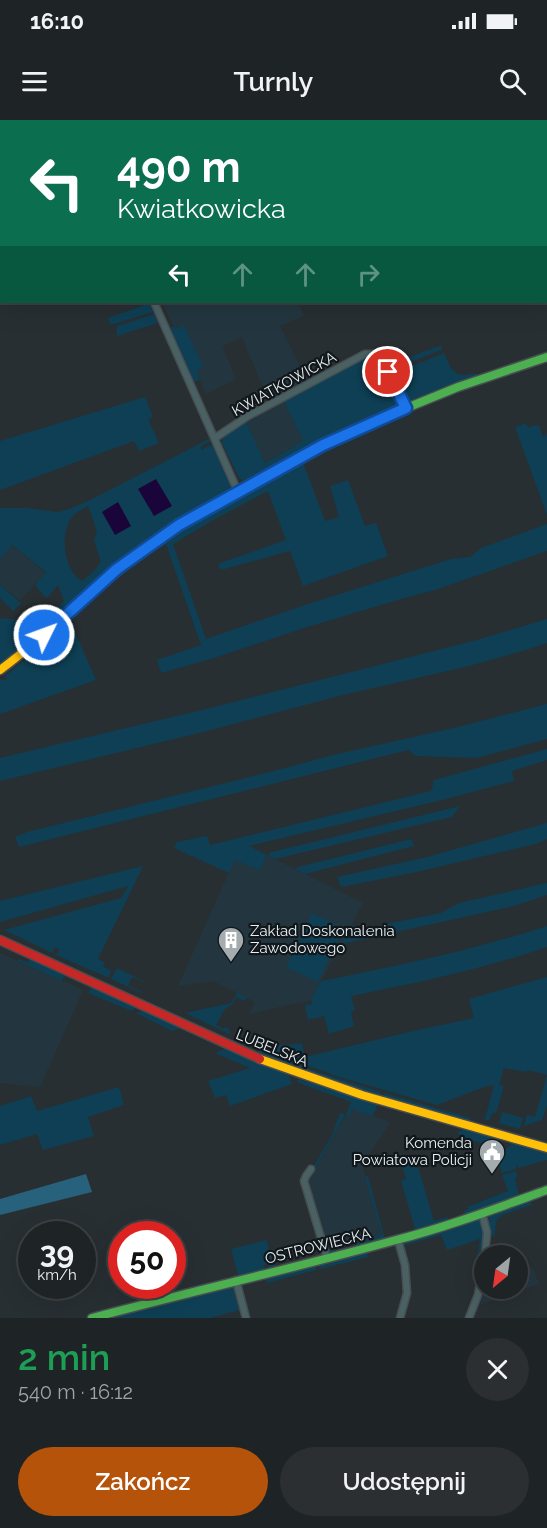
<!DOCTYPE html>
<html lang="pl">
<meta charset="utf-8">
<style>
:root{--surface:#1e2326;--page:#2b2f32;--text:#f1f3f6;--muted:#a1a4a7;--line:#3c4043;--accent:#b45309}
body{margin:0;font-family:Raleway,sans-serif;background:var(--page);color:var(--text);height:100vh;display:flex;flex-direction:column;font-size:22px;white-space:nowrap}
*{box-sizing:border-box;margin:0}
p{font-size:20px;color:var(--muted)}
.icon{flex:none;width:33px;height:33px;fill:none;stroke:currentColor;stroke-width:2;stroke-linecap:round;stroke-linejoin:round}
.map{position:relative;height:1198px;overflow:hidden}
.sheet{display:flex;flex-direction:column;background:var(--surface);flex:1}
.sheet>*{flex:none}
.top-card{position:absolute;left:0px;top:0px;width:548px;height:183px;box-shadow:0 6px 24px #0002,0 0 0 2px var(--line);background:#0b6e4f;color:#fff;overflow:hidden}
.needle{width:39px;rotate:209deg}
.fabs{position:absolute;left:474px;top:1125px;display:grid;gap:12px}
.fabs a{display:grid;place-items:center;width:54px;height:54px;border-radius:50%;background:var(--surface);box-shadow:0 6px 24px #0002,0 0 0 2px var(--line);font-size:30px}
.speed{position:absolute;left:18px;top:1101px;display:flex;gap:12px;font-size:30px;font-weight:700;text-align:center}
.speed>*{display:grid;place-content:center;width:78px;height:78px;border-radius:50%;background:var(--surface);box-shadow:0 6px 24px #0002,0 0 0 2px var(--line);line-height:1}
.speed small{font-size:15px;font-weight:400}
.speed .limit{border:9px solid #d22;background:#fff;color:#111}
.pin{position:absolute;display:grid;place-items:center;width:51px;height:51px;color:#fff;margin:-26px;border:3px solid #fff;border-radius:50%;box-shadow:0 2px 6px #0007}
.me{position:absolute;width:66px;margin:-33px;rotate:48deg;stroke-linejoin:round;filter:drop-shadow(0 0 4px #0008)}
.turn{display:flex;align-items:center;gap:21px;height:126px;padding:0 18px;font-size:27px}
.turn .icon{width:78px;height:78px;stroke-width:2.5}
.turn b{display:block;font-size:42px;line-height:51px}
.lanes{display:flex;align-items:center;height:57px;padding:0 18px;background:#0003;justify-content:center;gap:30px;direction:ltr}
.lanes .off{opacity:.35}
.round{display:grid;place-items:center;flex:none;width:63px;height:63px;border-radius:32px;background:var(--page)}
.headline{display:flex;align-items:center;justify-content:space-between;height:102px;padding:0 18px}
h1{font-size:36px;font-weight:600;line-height:45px;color:#1e9e55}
.cta{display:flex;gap:12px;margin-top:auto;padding:12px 18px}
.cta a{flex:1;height:69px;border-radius:36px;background:var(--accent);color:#fff;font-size:24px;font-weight:600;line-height:69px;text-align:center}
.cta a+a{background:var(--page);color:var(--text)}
.status{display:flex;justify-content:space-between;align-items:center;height:42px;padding:0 30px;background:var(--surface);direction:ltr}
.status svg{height:16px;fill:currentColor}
header{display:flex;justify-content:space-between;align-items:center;height:78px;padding:0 18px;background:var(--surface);font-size:27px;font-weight:600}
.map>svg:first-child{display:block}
</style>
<div class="status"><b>16:10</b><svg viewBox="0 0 49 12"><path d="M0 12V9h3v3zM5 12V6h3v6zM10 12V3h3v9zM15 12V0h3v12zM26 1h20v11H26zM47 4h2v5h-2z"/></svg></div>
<header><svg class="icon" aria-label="menu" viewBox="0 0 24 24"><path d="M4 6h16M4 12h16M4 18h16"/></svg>Turnly<svg class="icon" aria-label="search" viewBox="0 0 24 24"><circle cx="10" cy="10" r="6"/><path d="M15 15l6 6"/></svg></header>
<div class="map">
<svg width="547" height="1198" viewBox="0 0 547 1198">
<rect width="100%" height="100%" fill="#282f32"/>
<!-- built -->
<path fill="#23363f" d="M162,182H298L304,196L280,206L307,261L269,282L242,217L222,226L236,259L206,274L197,253L198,250L202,247L184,206L175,209Z
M284,281L303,321L264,343L246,302Z
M11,425L46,453L20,480L0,465V439Z
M267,735L363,783L311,880L249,894L255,882L213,861L178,866L235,739Z
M0,833L83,870L40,967L0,963Z
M352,987L357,989V991L390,1002L362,1045L382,1115L328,1130L307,1061L346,995L350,996Z
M533,1147L539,1164L481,1184L485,1169L518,1168V1152Z"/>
<!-- green -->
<path fill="#0e3f54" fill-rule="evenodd" d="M150,183L153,192L110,205L108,198Z
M155,194L158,203L117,216V206Z
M184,205L203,247L198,250L197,253L200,260L193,262L169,209L173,206L175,209Z
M442,225L441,230L393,249V243Z
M444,233C449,244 452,256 466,255C472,254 475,253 480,255L408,281L403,279L393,254Z
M372,236L379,239L401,283L400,285L338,313L252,359L251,358L243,360L239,358L223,325H222C221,312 236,308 246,302L265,343L303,321L284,281L357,239L363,237Z
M145,277L153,297L148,299L159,323L139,331L134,321L0,370V321Z
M526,303L528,308L535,305L536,306L539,305L543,317L546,315L547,313V395L515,307Z
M211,318L212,320L200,327L202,330L208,326H214L231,365L230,370L180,399L121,440L53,502H50L46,499L64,481L58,465L48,477H45L35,465L46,452L12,425L0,439V388H27L57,392L69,389L86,382ZM88,386L97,411L94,421L101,442L93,452L82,461C64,451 59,413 72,397C76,392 83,389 88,386Z
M302,345H304L325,401L339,397L330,366L348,360L365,406L376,403L388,436L303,466L290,431L221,450L218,446L220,443L286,420L268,371L215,399L173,424L206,519L308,484L451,439L470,437L481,428L547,404V431L435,470L408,477L304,508L214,538L161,553L157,540L201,525L166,424C207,392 256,369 302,345Z
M0,465L21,483L13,491L0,478Z
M0,498L20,500L32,504L42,503L46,506L34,518L0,544Z
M547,499V523L529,529L469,546L343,575L203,612L0,661V638L202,590L477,520Z
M69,502L71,503L96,560L0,594V559H1L3,561L7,559L5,556L41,527Z
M547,584V619L476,638L416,636L408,630L19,727L15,717L27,712L270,652L333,635L458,607Z
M547,629V640L512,651L514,661L442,680L249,726L267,735L272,732L460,686L452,697L275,739L267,735L259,750L235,740L229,753L174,728L177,722L207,716L210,725L431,671L434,660Z
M547,703V719L536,724L412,753L341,767L337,757L427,737Z
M411,719L414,726L305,754L294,748Z
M143,746L98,839L105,843L103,846L111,851L109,858L56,835L59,829L55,827L52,833L4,810L121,778L128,766L0,802V781Z
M547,763V775L514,786L341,824L351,804L361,809L441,793L459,783Z
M312,793L344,808L318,862L286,847Z
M547,806V827C483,849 417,863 351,876L355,890L351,892L354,906L329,914L324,896L308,900L305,885L313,884L311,880L321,861C398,846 473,830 547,806Z
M19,839L28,843L30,839L62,853L64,856L62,861L18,841Z
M117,848L148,863L132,857L128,865L143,872L142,873L111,859Z
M547,857V986L542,1000L524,1006L527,995L535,997L547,955L528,950L526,952L504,948L499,965L504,966L496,993H492L489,1001L476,997L485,999L494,965L484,967L437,985L339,957L263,929L286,924L287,925L302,923L305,937L417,910L474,898L469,879Z
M92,867L138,887L131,891L88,873Z
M237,873L247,878L245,881L236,877L233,884L225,889L216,905L224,909L225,907L228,908L230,912L229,914L185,893L231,883Z
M144,891L178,906L180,908L172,911L136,893Z
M225,929L285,953L289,955L292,964L230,986L226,975L215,978L208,961L250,948L215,933Z
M259,930L321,953L381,972L380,975L306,952L257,933Z
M298,959L376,984L377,985L373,996L356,991L357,989L352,988L350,996L345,995L308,1061L328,1130L334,1129L335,1134H329L306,1062L308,1056L332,1015L340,993L346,995L351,982L299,963L297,961Z
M119,967L124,985L88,997L94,1016L43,1030L37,1014L0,1025V986L31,976L37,991Z
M384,973L471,998L468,1001L383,976Z
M502,992L523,998L520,1009L499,1003Z
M464,1009L497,1018L500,1022V1025L497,1027L470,1020L457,1013Z
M513,1023L547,1033V1040L518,1048L516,1043V1049L502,1053L495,1034L507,1028Z
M416,1040L434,1101L447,1097L449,1101L416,1112L401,1061L406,1059L402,1045Z
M516,1051L518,1056L515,1058L519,1076L466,1096L464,1091L468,1089L467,1087L508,1071L502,1055Z
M368,1056L385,1119L358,1127L355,1123L382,1115L365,1057Z
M530,1081L532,1085L502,1095L496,1101L495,1115L491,1116L489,1098L490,1096Z
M475,1099L482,1101L484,1110L482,1137L481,1140L477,1141L480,1119L447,1130L441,1115L402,1126V1122Z
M267,1120L272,1143H274L275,1148L270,1150L268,1144L264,1145L265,1151L239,1158L231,1129Z
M374,1128V1130L367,1133L368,1137L320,1149L318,1144Z
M315,1144L316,1150L267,1163L265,1157Z
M234,1164L240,1190L210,1198H108Z"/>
<!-- forest -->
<path fill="#27617c" d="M86,1054L92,1072L0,1095V1079Z"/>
<!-- water -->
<path fill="#19053a" d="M156,359L172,386L154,396L138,369Z
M118,382L131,406L115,415L102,392Z"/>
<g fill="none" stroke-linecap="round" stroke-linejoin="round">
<!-- street casing -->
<g stroke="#474d50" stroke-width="9">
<path id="street" d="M74,0V2
M154,182L238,372
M215,318L248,296L365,234H374L381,239L406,288
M311,1049L306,1056L304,1061L327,1138
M482,1093L487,1112L485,1136
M398,1120L405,1145L407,1173L400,1198
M236,1160L246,1198
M469,1198L478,1175L484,1141"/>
</g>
<!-- fast casing -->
<g stroke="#474d50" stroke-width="11">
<path id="fast" d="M382,298L458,267L547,237
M92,1198C193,1171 295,1148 396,1120C447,1107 497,1088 547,1070"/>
</g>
<!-- slow casing -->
<g stroke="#474d50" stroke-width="11">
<path id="slow" d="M0,550C54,510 100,462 154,422C181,403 211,387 240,371C286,345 333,320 382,298
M260,939L362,975L547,1028"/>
</g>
<!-- jam casing -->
<g stroke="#474d50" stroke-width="11">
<path id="jam" d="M0,820L260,939"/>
</g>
<!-- street -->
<use href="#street" stroke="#4a6163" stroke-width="6"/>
<!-- fast -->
<use href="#fast" stroke="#4caf50" stroke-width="8"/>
<!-- slow -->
<use href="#slow" stroke="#ffc107" stroke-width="8"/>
<!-- jam -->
<use href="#jam" stroke="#c62828" stroke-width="8"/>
</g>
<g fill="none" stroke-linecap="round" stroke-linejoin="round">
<!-- route casing -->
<g stroke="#114b97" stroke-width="15">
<path id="route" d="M44,515L117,449L179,405L323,325L406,288L388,252"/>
</g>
<!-- route -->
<use href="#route" stroke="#1a73e8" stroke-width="10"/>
</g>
<!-- icons -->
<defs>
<g id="building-pin" transform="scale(1.35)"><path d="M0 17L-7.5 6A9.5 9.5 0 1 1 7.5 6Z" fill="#a4acb0" stroke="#11171b"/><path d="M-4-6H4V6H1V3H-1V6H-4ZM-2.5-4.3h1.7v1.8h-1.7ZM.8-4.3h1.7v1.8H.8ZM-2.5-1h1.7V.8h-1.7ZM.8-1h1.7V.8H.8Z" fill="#fff"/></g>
<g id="civic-pin" transform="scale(1.35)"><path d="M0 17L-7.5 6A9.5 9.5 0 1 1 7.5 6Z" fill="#a4acb0" stroke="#11171b"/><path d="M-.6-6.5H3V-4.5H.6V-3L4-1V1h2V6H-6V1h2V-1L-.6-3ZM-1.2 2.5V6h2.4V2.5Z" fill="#fff"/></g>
</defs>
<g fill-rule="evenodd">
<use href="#building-pin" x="231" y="820"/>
<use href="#civic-pin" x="492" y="1032"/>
</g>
<g text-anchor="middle" stroke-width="4.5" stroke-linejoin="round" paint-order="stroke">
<!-- street labels -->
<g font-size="15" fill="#e7f0f4" stroke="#11171b">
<text transform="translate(284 264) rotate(-29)" y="5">KWIATKOWICKA</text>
<text transform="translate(272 928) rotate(22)" y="5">LUBELSKA</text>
<text transform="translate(318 1126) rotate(-14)" y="5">OSTROWIECKA</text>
</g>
<!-- poi labels -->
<g font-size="15" fill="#e7f0f4" stroke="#11171b" text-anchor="start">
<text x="250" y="816">Zakład Doskonalenia<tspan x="250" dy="17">Zawodowego</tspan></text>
<text x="472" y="1028" text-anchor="end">Komenda<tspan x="472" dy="17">Powiatowa Policji</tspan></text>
</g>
</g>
</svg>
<div class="fabs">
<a><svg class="needle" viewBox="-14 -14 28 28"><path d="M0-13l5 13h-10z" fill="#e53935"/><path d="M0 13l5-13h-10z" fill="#a1a4a7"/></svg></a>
</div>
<div class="speed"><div>39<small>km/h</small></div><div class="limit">50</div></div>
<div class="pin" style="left:388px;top:252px;background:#d93025"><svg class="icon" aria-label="arrive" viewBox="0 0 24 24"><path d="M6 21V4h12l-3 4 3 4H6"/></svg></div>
<svg class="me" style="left:44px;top:515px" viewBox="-20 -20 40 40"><circle r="17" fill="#1a73e8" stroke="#fff" stroke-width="3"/><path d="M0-11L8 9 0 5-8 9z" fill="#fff"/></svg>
<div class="top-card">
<div class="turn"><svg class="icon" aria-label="left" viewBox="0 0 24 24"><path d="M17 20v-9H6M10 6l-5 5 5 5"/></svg><div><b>490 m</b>Kwiatkowicka</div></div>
<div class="lanes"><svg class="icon" aria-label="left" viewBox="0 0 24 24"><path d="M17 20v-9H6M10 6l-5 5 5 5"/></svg><svg class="icon off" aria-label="ahead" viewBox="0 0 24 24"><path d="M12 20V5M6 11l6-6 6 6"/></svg><svg class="icon off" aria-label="ahead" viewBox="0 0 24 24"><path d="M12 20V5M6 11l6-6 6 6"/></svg><svg class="icon off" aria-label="right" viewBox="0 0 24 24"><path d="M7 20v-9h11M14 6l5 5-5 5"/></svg></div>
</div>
</div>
<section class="sheet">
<div class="headline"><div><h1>2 min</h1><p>540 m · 16:12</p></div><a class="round"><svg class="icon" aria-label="close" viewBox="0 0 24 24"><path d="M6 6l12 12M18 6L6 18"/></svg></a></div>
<div class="cta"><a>Zakończ</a><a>Udostępnij</a></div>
</section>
